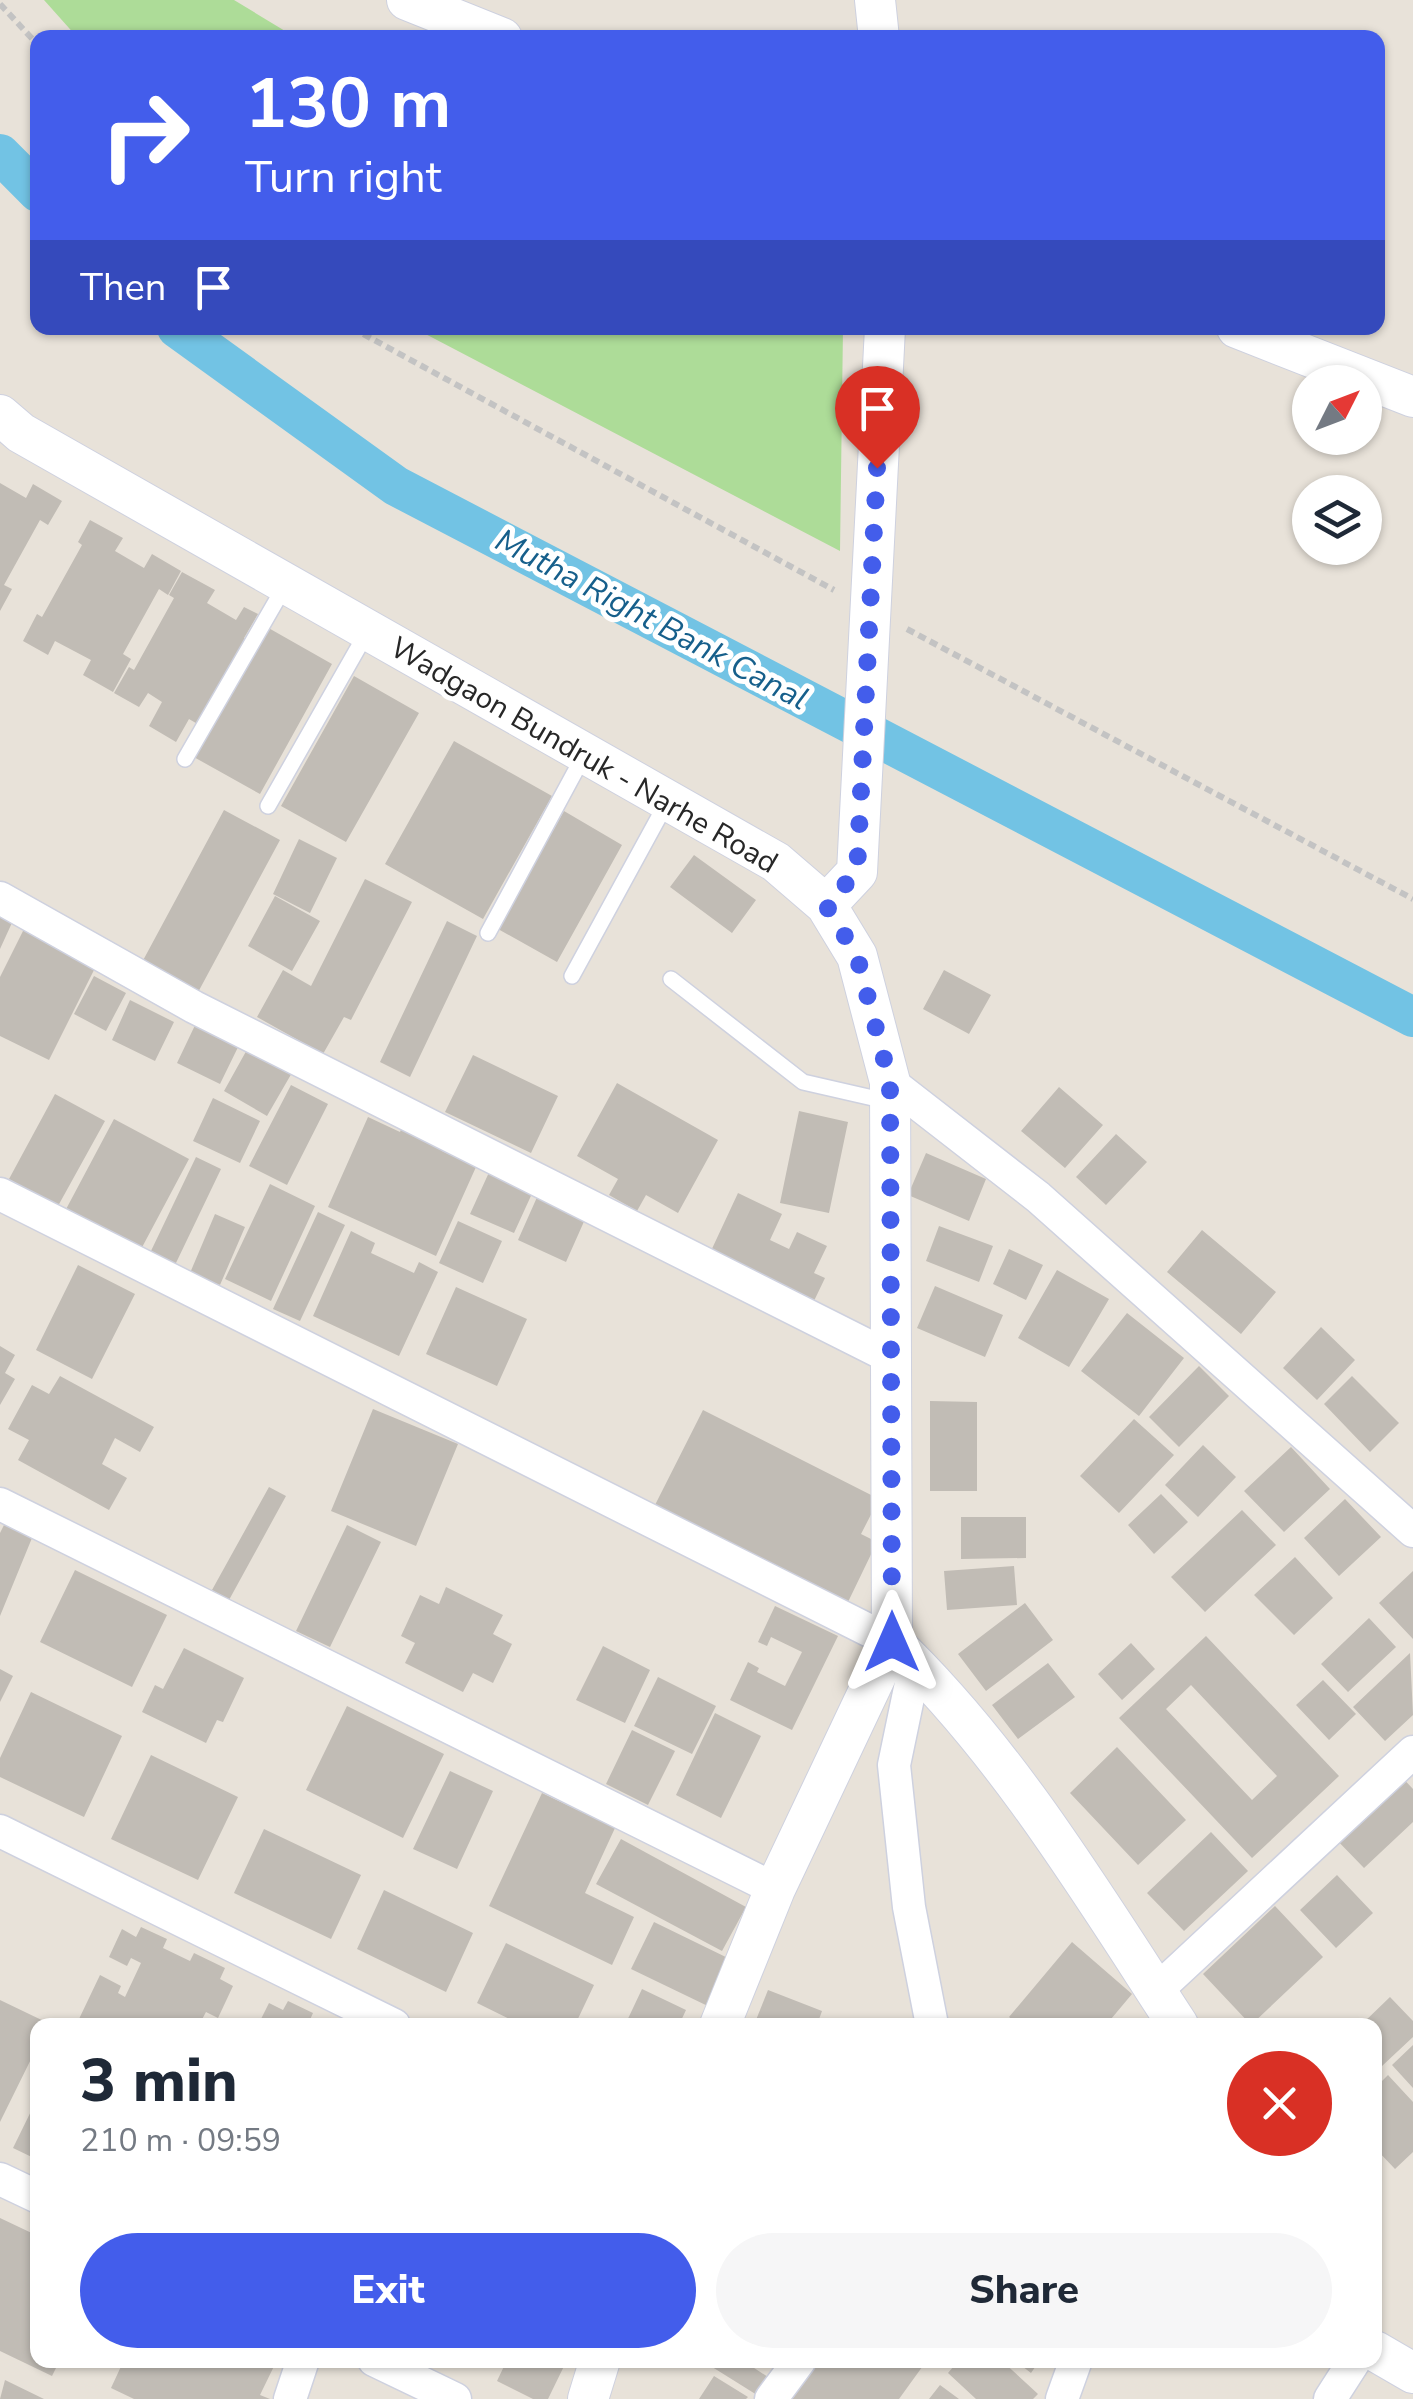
<!DOCTYPE html>
<meta charset="utf-8">
<style>
:root{--surface:#fff;--page:#f6f6f7;--text:#1f2937;--muted:#747a83;--accent:#435deb}
body{margin:0;font-family:"Nunito Sans",sans-serif;background:var(--page);color:var(--text);height:100vh;display:flex;flex-direction:column;font-size:38px;white-space:nowrap}
*{box-sizing:border-box;margin:0}
p{font-size:32px;color:var(--muted)}
.icon{flex:none;width:55px;height:55px;fill:none;stroke:currentColor;stroke-width:2;stroke-linecap:round;stroke-linejoin:round}
.map{position:relative;flex:1;overflow:hidden}
.side{position:absolute;left:30px;top:2018px;width:1352px;height:350px;display:flex;flex-direction:column;background:var(--surface);border-radius:20px;box-shadow:0 2px 8px #0004}
.side>*{flex:none}
.hud{position:absolute;left:30px;top:30px;width:1355px;height:305px;border-radius:20px;box-shadow:0 2px 8px #0004;background:#435deb;color:#fff;overflow:hidden}
.needle{width:65px;rotate:48deg}
.fabs{position:absolute;left:1292px;top:365px;display:grid;gap:20px}
.fabs a{display:grid;place-items:center;width:90px;height:90px;border-radius:50%;background:var(--surface);box-shadow:0 2px 8px #0004;font-size:50px}
.pin{position:absolute;display:grid;place-items:center;width:85px;height:85px;color:#fff;margin:-102px -42px;border-radius:50% 50% 50% 0;rotate:-45deg;box-shadow:0 0 10px #0007}
.pin .icon{rotate:45deg}
.me{position:absolute;width:110px;margin:-55px;rotate:0deg;stroke-linejoin:round;filter:drop-shadow(0 0 8px #0008)}
.turn{display:flex;align-items:center;gap:35px;height:210px;padding:0 50px;font-size:45px}
.turn .icon{width:130px;height:130px;stroke-width:2.5}
.turn b{display:block;font-size:70px;line-height:85px}
.then{display:flex;align-items:center;height:95px;padding:0 50px;background:#0003;gap:20px;font-size:38px}
.round{display:grid;place-items:center;flex:none;width:105px;height:105px;border-radius:52px;background:var(--page)}
.summary{display:flex;align-items:center;justify-content:space-between;height:170px;padding:0 50px}
h1{font-size:60px;font-weight:800;line-height:75px}
.action{display:flex;gap:20px;margin-top:auto;padding:20px 50px}
.action a{flex:1;height:115px;border-radius:60px;background:var(--accent);color:#fff;font-size:40px;font-weight:800;line-height:115px;text-align:center}
.action a+a{background:var(--page);color:var(--text)}
.map>svg:first-child{display:block}
</style>
<div class="map">
<svg width="1413" height="2399" viewBox="0 0 1413 2399">
<rect width="100%" height="100%" fill="#e8e2d9"/>
<!-- green -->
<path fill="#addc98" d="M44,0H234L295,37H77Z
M414,328H843L840,551Z"/>
<g fill="none" stroke-linecap="round" stroke-linejoin="round">
<!-- canal -->
<path stroke="#72c3e4" stroke-width="40" d="M0,154L38,192
M177,328L396,486L1413,1017"/>
</g>
<!-- building -->
<path fill="#c1bcb5" fill-rule="evenodd" d="M0,483L26,498L33,484L62,501L48,525L40,520L4,585L12,589L0,611Z
M90,520L123,538L115,551L144,568L152,554L181,571L168,595L159,589L123,654L131,659L113,692L83,675L91,660L55,641L48,655L23,641L37,614L42,617L82,545L78,542Z
M182,572L215,590L207,603L236,620L244,607L258,614L244,638L249,641L201,726L189,719L176,742L149,726L162,702L148,693L139,707L114,693L129,667L134,670L174,598L169,595Z
M265,626L332,664L260,794L192,756Z
M354,676L419,713L346,842L281,806Z
M454,741L552,796L483,919L385,864Z
M224,810L280,840L196,996L140,966Z
M564,811L622,845L557,962L498,929Z
M299,839L337,858L310,913L273,894Z
M694,855L756,900L732,933L670,887Z
M365,879L412,902L351,1020L344,1017L323,1054L257,1017L283,970L311,986Z
M275,896L320,921L292,971L248,946Z
M0,906L16,914L0,949Z
M447,921L477,936L410,1077L380,1062Z
M24,929L96,966L49,1060L0,1036V977Z
M944,970L991,995L969,1034L923,1009Z
M94,976L126,993L106,1031L74,1014Z
M130,1000L174,1022L155,1061L112,1040Z
M198,1019L241,1041L220,1084L177,1063Z
M249,1046L293,1071L267,1116L224,1091Z
M473,1055L558,1096L531,1153L445,1112Z
M617,1083L718,1140L678,1213L646,1195L637,1211L609,1195L618,1179L577,1156Z
M291,1085L328,1104L287,1185L249,1166Z
M1059,1087L1103,1125L1065,1168L1021,1131Z
M55,1094L105,1121L58,1206L9,1179Z
M213,1098L260,1121L240,1163L193,1141Z
M799,1111L848,1122L829,1213L780,1203Z
M368,1117L400,1132L405,1120L447,1139L442,1151L476,1167L436,1256L328,1207Z
M114,1119L189,1159L139,1253L64,1213Z
M1116,1134L1147,1162L1106,1205L1076,1177Z
M926,1153L986,1179L969,1221L908,1195Z
M196,1157L221,1169L175,1265L150,1253Z
M491,1168L535,1187L514,1233L470,1214Z
M270,1184L315,1206L271,1301L225,1279Z
M738,1193L782,1214L770,1240L789,1249L797,1232L827,1246L814,1273L825,1278L813,1303L710,1253Z
M538,1195L586,1217L566,1262L518,1240Z
M318,1212L345,1225L300,1321L273,1309Z
M215,1214L245,1227L220,1285L190,1273Z
M458,1221L502,1241L483,1283L439,1263Z
M939,1226L993,1246L979,1282L926,1261Z
M1202,1230L1276,1292L1241,1334L1167,1272Z
M351,1231L375,1243L371,1253L414,1273L419,1262L438,1272L399,1356L313,1316Z
M1009,1249L1043,1265L1026,1300L993,1284Z
M78,1265L135,1294L92,1379L36,1350Z
M1057,1270L1109,1299L1069,1367L1018,1338Z
M935,1286L1003,1315L985,1357L917,1328Z
M456,1287L527,1319L497,1386L426,1354Z
M1127,1313L1184,1358L1139,1416L1081,1371Z
M1321,1327L1355,1360L1317,1400L1283,1368Z
M0,1346L15,1355L5,1373L15,1379L0,1405Z
M1199,1366L1229,1396L1179,1447L1149,1417Z
M60,1376L154,1427L140,1452L115,1438L102,1464L127,1478L109,1510L18,1460L29,1440L8,1429L32,1385L49,1394Z
M1352,1376L1399,1423L1370,1452L1324,1404Z
M930,1401L977,1402V1491H930Z
M373,1409L458,1444L416,1546L331,1511Z
M703,1410L879,1499L861,1534L877,1542L848,1602L655,1505Z
M1134,1419L1174,1455L1119,1513L1080,1476Z
M1203,1445L1236,1477L1198,1517L1165,1485Z
M1291,1447L1330,1489L1284,1532L1244,1491Z
M269,1487L286,1496L229,1600L212,1590Z
M1161,1494L1188,1522L1154,1554L1128,1525Z
M1345,1499L1381,1537L1339,1576L1304,1538Z
M1242,1510L1276,1545L1205,1612L1171,1577Z
M961,1517H1026V1558L961,1559Z
M4,1525L32,1538L0,1616V1533Z
M347,1525L381,1542L330,1647L296,1631Z
M1295,1557L1333,1598L1294,1635L1254,1595Z
M1014,1566L1017,1605L947,1610L944,1571Z
M75,1570L167,1615L132,1687L40,1642Z
M1413,1571V1639L1379,1603Z
M446,1587L503,1615L493,1634L512,1644L493,1683L473,1673L463,1692L405,1663L415,1643L401,1636L420,1595L439,1604Z
M1025,1603L1053,1640L986,1691L958,1654Z
M775,1606L838,1636L792,1730L730,1700L748,1662L759,1668L757,1672L785,1686L802,1652L771,1637L767,1646L758,1642Z
M1369,1618L1396,1647L1348,1692L1321,1664Z
M1206,1636L1339,1776L1252,1858L1119,1718ZM1191,1685L1277,1776L1252,1800L1166,1709Z
M1131,1643L1155,1669L1122,1700L1098,1674Z
M603,1646L650,1670L625,1723L576,1700Z
M184,1648L244,1678L223,1722L217,1720L206,1743L142,1712L155,1685L163,1689Z
M1410,1653L1413,1715L1385,1741L1353,1707Z
M1048,1663L1075,1697L1018,1739L992,1705Z
M0,1669L13,1676L0,1702Z
M658,1677L716,1706L692,1754L634,1726Z
M1323,1680L1356,1714L1329,1740L1296,1705Z
M31,1692L122,1736L84,1817L0,1777V1758Z
M347,1706L444,1754L403,1838L306,1790Z
M715,1713L761,1736L721,1818L676,1795Z
M632,1730L675,1751L648,1805L606,1784Z
M1117,1747L1186,1820L1138,1865L1070,1793Z
M151,1755L238,1797L198,1880L111,1839Z
M450,1771L493,1791L457,1869L413,1849Z
M1396,1771L1413,1789V1822L1364,1868L1331,1834Z
M542,1793L615,1828L585,1893L634,1917L612,1965L489,1906Z
M264,1829L361,1875L331,1939L234,1893Z
M1211,1832L1248,1871L1184,1931L1147,1893Z
M621,1839L746,1907L722,1951L596,1884Z
M1337,1875L1373,1913L1336,1948L1300,1910Z
M384,1890L473,1933L446,1992L357,1949Z
M1275,1906L1323,1957L1251,2025L1203,1974Z
M654,1922L736,1962L714,2009L631,1969Z
M141,1927L167,1939L163,1948L190,1961L194,1953L225,1968L220,1979L233,1986L218,2018L206,2012L199,2025H90L79,2019L100,1975L121,1986L118,1993L125,1997L141,1963L131,1958L127,1966L109,1957L122,1929L136,1937Z
M1072,1942L1132,1994L1106,2025H1019L1009,2017Z
M506,1943L594,1985L575,2025H522L477,2003Z
M642,1989L686,2010L679,2025H625Z
M768,1990L822,2011L817,2025H754Z
M1390,1997L1413,2021V2037L1382,2066L1375,2059V2025H1361Z
M0,2000L52,2025H38V2045L0,2122Z
M288,2001L313,2013L309,2022L316,2025H258L269,2003L283,2010Z
M1413,2045V2088L1392,2065Z
M1388,2075L1413,2102V2152L1395,2169L1375,2148V2088Z
M38,2097V2160L13,2148Z
M0,2218L38,2236V2360H60L52,2376L0,2351Z
M124,2360H277L260,2395L270,2399H134L111,2388Z
M507,2360H567L548,2399H533L497,2381Z
M712,2360H742L768,2377L757,2395L709,2365Z
M811,2360H921L925,2363L899,2399H783Z
M959,2360H1001L1038,2394L1033,2399H976L948,2373Z
M1014,2360H1040L1031,2373Z
M714,2376L748,2397L746,2399H699Z
M5,2380L44,2399H0Z
M940,2385L959,2399H929Z"/>
<g fill="none" stroke-linecap="round" stroke-linejoin="round">
<!-- service casing -->
<g stroke="#ced1df" stroke-width="18">
<path id="service" d="M185,759L286,584
M268,806L366,634
M488,933L583,757
M572,976L666,804
M671,979L803,1082L886,1101"/>
</g>
<!-- minor casing -->
<g stroke="#ced1df" stroke-width="35">
<path id="minor" d="M0,898L194,1007L894,1359
M890,1082L1038,1197L1413,1531
M0,1194L892,1642
M0,1504L775,1889
M915,1664L894,1765L909,1907L932,2025
M0,1831L394,2025
M1156,1991L1413,1752
M0,2179L38,2197
M374,2360L455,2399
M290,2399L303,2360
M771,2399L800,2360
M1062,2399L1076,2360
M1330,2399L1355,2360"/>
</g>
<!-- tertiary casing -->
<g stroke="#ced1df" stroke-width="42">
<path id="tertiary" d="M407,0L502,38
M875,0L879,38
M1237,328L1413,397
M0,415L21,433L776,862L826,905L857,956L890,1082L892,1642L775,1889L720,2025
M826,905L857,872L885,328
M892,1642C1006,1750 1093,1895 1178,2025
M1375,2351L1413,2373
M588,2399L600,2360"/>
</g>
<!-- path -->
<path stroke="#c3c3c3" stroke-width="6" stroke-dasharray="8 5" stroke-linecap="butt" d="M0,4L38,45
M352,328L834,590
M907,629L1413,899"/>
<!-- service -->
<use href="#service" stroke="#fff" stroke-width="15"/>
<!-- minor -->
<use href="#minor" stroke="#fff" stroke-width="32"/>
<!-- tertiary -->
<use href="#tertiary" stroke="#fff" stroke-width="40"/>
</g>
<g fill="none" stroke-linecap="round" stroke-linejoin="round">
<!-- route -->
<path stroke="#435deb" stroke-width="18" stroke-dasharray="0 32.4" d="M877,468L857,872L826,905L857,956L890,1082L892,1642"/>
</g>
<g text-anchor="middle" stroke-width="10" stroke-linejoin="round" paint-order="stroke">
<!-- street labels -->
<g font-size="30" fill="#272727" stroke="#fff">
<text transform="translate(584 755) rotate(30)" y="10">Wadgaon Bundruk - Narhe Road</text>
</g>
<!-- water labels -->
<g font-size="32" font-style="italic" fill="#165f8b" stroke="#fff">
<text transform="translate(652 619) rotate(28)" y="11">Mutha Right Bank Canal</text>
</g>
</g>
</svg>
<div class="fabs">
<a><svg class="needle" viewBox="-14 -14 28 28"><path d="M0-13l5 13h-10z" fill="#e53935"/><path d="M0 13l5-13h-10z" fill="#747a83"/></svg></a>
<a><svg class="icon" aria-label="layers" viewBox="0 0 24 24"><path d="M12 4l9 5-9 5-9-5zM3 14l9 5 9-5"/></svg></a>
</div>
<div class="pin" style="left:877px;top:468px;background:#d93025"><svg class="icon" aria-label="arrive" viewBox="0 0 24 24"><path d="M6 21V4h12l-3 4 3 4H6"/></svg></div>
<svg class="me" style="left:892px;top:1642px" viewBox="-20 -20 40 40"><path d="M0-17L14 15 0 8-14 15z" fill="#435deb" stroke="#fff" stroke-width="4"/></svg>
<div class="hud">
<div class="turn"><svg class="icon" aria-label="right" viewBox="0 0 24 24"><path d="M7 20v-9h11M14 6l5 5-5 5"/></svg><div><b>130 m</b>Turn right</div></div>
<div class="then">Then<svg class="icon" aria-label="arrive" viewBox="0 0 24 24"><path d="M6 21V4h12l-3 4 3 4H6"/></svg></div>
</div>
<section class="side">
<div class="summary"><div><h1>3 min</h1><p>210 m · 09:59</p></div><a class="round" style="background:#d93025;color:#fff"><svg class="icon" aria-label="close" viewBox="0 0 24 24"><path d="M6 6l12 12M18 6L6 18"/></svg></a></div>
<div class="action"><a>Exit</a><a>Share</a></div>
</section>
</div>
